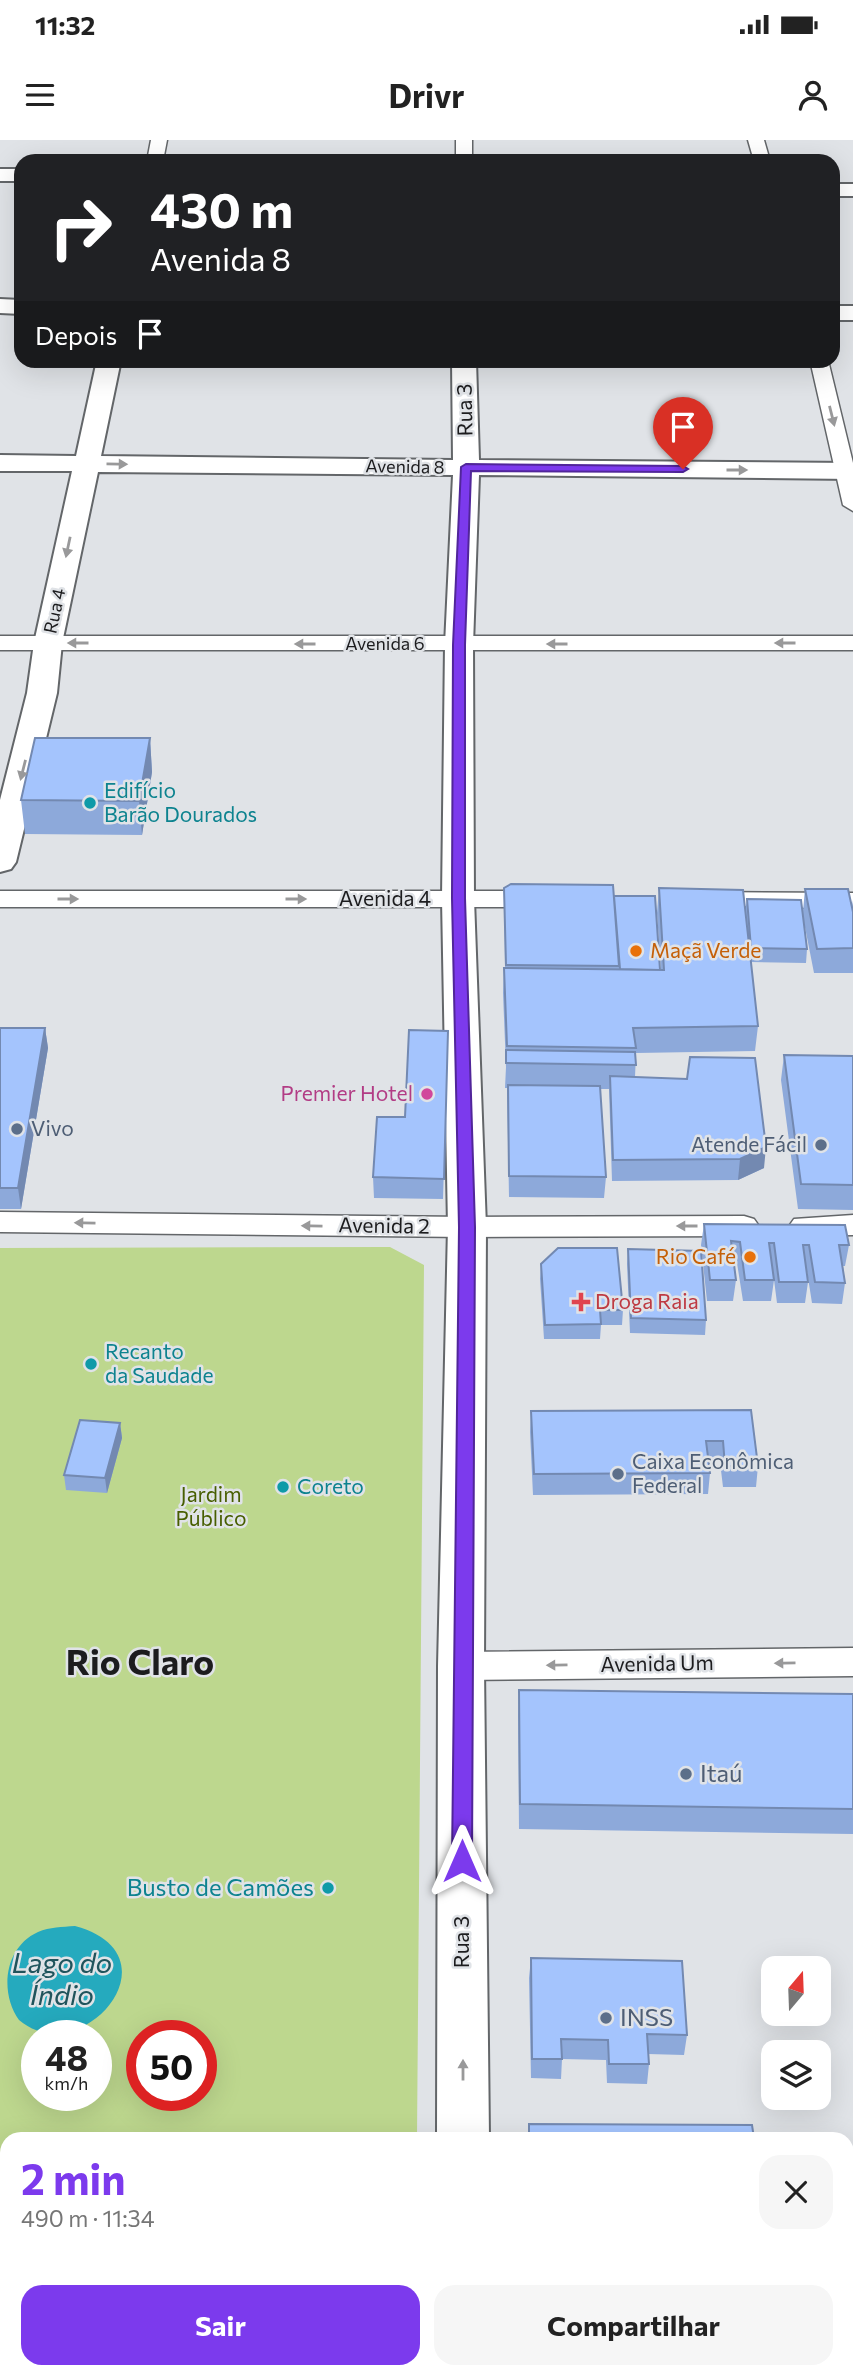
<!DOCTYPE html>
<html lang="pt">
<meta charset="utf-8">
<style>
:root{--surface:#fff;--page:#f6f6f6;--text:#222;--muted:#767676;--accent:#7c3aed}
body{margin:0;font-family:Commissioner,sans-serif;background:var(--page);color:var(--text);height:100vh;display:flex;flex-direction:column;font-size:26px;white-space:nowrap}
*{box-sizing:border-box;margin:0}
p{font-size:23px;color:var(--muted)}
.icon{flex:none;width:38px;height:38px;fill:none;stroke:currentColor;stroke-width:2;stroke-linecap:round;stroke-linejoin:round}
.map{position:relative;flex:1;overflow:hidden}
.drawer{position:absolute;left:0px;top:1992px;width:854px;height:247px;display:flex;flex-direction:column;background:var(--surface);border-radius:21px 21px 0 0;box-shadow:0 7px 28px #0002}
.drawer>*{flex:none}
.guide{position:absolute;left:14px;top:14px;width:826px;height:214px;border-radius:21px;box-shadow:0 7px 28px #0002;background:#202124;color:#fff;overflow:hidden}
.needle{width:46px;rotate:19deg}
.controls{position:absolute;left:761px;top:1816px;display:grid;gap:14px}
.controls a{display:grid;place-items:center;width:70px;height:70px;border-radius:14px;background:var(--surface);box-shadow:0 7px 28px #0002;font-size:35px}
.speed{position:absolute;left:21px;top:1880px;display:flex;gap:14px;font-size:35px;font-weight:700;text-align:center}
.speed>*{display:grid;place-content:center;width:91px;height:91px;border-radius:50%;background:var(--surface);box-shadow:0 7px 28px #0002;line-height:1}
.speed small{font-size:18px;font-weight:400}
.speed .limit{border:10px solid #d22;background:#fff;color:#111}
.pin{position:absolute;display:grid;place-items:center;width:60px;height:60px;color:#fff;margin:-72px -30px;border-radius:50% 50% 50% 0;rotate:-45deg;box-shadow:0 0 7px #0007}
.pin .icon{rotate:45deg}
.me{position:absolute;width:77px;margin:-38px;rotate:0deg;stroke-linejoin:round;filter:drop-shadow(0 0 5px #0008)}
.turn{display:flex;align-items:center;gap:24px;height:147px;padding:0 21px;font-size:32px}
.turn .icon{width:91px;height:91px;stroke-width:2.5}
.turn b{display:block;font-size:49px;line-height:60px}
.then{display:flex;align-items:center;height:66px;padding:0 21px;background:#0003;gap:14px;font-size:26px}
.round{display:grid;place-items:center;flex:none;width:74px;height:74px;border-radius:21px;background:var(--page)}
.headline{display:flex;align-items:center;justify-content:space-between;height:119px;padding:0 21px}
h1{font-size:42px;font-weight:700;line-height:52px;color:var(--accent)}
.cta{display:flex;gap:14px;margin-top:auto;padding:14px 21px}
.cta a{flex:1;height:80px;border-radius:21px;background:var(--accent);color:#fff;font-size:28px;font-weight:700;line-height:80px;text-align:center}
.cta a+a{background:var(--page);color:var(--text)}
.status{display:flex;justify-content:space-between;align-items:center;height:49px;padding:0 35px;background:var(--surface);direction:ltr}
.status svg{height:19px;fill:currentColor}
header{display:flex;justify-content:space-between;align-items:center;height:91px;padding:0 21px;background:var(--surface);font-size:32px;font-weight:700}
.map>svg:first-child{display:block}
</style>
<div class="status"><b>11:32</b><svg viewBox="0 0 49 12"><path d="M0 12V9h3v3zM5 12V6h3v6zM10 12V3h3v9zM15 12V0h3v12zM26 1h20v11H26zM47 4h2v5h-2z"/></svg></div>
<header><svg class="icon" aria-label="menu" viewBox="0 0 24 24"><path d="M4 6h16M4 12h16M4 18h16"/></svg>Drivr<svg class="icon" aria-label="person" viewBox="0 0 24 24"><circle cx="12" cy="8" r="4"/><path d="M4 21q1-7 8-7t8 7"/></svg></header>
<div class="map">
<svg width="853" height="2237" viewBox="0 0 853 2237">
<rect width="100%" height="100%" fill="#e0e3e7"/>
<!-- green -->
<path fill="#bdd78e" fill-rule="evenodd" d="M390,1107L424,1125L417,1998H7V2126H0V1108ZM37,1895H96V1955H37ZM142,1895H201V1955H142Z"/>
<!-- water -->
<path fill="#25aabe" d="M75,1786C182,1815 81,1933 19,1880C0,1854 3,1808 38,1792C50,1787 62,1787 75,1786Z"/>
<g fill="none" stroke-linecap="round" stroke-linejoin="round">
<!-- minor casing -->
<g stroke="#636669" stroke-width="3">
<path id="minor" d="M151,0H167L163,21H147Z
M456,0H472V21H456Z
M748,0H764L770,21H754Z
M810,220H828L853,323V371L843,365Z
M0,496H853V510H0Z
M0,751H542L551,754L555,759L551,764L542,767H0Z
M704,752L853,753V769L695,765L691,760L695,755Z
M0,1072L467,1077L744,1076L754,1079L759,1086L754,1093L744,1096L467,1097L0,1092Z
M853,1075V1095L804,1096L794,1093L789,1086L794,1079Z
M853,1508V1536L461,1540L449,1536L444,1526L449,1516L461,1512Z
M0,2158H7V2200H0Z
M847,2166H853V2208H847Z"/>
</g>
<!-- tertiary casing -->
<g stroke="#636669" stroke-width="4">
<path id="tertiary" d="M0,29H21V41H0Z
M833,44H853V56H833Z"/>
</g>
<!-- secondary casing -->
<g stroke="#636669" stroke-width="4">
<path id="secondary" d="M0,159L21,160V174L0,173Z
M833,166H853V180H833Z
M97,220H121L101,316L453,320L452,220H476L479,320L853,323V339L479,335L473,505L474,759L486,1087L484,1526L489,1998H437L438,1526L448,1087L442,759L445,505L453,335L98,332L62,503L57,553L16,722L11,729L0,732V660L27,553L34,503L72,331H0V315L76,316Z
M436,2231H492V2237H436Z"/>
</g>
<!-- minor -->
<use href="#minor" fill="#fff" fill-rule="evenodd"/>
<!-- tertiary -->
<use href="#tertiary" fill="#fff" fill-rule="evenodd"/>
<!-- secondary -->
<use href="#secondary" fill="#fff" fill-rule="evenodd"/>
</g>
<!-- wall -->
<path fill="#8da9da" d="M150,598L152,632L142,695L25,694L21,660Z
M504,748L614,756L661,830L657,773L659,748L745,772L747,759L803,771L805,749L852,767L853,760V833H814L804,782L807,809L806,823L751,822L758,886L755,911L636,913L635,937L764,1028L738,1040L612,1041L609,949H600L606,1037L604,1058L509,1057L507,948H505L506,927L503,853L504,828H505Z
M0,888H45L48,908L21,1069H0Z
M448,891L443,1059L374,1058L373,1037Z
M784,915L853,916V1070L798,1069L781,940Z
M704,1084L849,1105L845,1126H843L845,1143L842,1164L812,1163L806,1125L808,1142L805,1163H777L772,1124L774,1140L771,1161H743L737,1123L734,1122L736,1140L733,1161H707L701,1105Z
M628,1109L706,1180L705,1195L630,1193L627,1124Z
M541,1124L623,1170L622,1185H601L600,1199H544L540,1139Z
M751,1270L758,1326L756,1347H723L720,1322H709L710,1333L708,1354L533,1355L530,1292L531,1271Z
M120,1283L122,1298L107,1353L66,1350L64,1335Z
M519,1550L853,1554V1694L519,1689L518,1575Z
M531,1818L687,1895L684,1915L648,1914L649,1924L647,1944L607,1943L606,1920L562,1919L561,1939L531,1938L529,1838Z"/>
<!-- shaded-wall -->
<path fill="#7389b1" d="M150,598L152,632L142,695L139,661Z
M45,888L48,908L21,1069L18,1048Z
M766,1007L764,1028L738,1040L740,1019Z
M120,1283L122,1298L107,1353L105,1338Z"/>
<!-- building -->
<path fill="#a4c4fd" stroke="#7389b1" stroke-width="2" d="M35,598H150L139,661L21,660Z
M511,744L613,745L619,826L506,825L504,748Z
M659,748L743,750L758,886L633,888L636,908L507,906L504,828L664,830Z
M805,749H848L853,772V808L817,809Z
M614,756H655L660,830L620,829Z
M747,759L801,760L807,809L751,808Z
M0,888H45L18,1048H0Z
M409,890L448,891L444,1039L373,1037L377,977H405Z
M506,910L635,912L636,925L506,923Z
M784,915L853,916V1045L801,1044Z
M690,917L755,918L766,1007L740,1019L613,1020L610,936L687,939Z
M508,945L600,946L606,1037L509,1036Z
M704,1084L845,1085L849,1105H839L845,1143L815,1142L809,1105H803L808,1142H779L774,1103H769L774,1140H745L740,1102L731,1101L736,1140H710Z
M558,1108H617L623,1170H600L601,1184L545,1185L541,1124Z
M628,1109L701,1111L706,1180L631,1178Z
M751,1270L758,1326H725L723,1301H706L710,1333L534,1334L531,1271Z
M80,1280L120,1283L105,1338L64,1335Z
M519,1550L853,1554V1669L520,1664Z
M531,1818L682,1821L687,1895L647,1894L649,1924H609L608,1900L561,1899L562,1919H532Z
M529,1984L752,1985L754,1998H529Z"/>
<!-- one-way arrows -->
<defs><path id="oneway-solid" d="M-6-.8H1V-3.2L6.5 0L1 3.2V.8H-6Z" transform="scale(1.75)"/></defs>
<g fill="#99999a">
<use href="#oneway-solid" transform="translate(832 276) rotate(76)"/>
<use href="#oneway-solid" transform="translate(117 324) rotate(1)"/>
<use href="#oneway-solid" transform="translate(737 330)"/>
<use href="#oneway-solid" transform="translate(68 407) rotate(102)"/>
<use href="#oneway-solid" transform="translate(78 503) rotate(-180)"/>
<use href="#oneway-solid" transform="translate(785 503) rotate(180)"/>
<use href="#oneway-solid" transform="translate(305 504) rotate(-180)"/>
<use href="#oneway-solid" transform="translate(557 504) rotate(180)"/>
<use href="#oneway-solid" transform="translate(23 630) rotate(104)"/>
<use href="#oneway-solid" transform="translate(68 759)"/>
<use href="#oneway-solid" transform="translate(296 759)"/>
<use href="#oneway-solid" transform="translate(85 1083) rotate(-179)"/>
<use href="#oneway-solid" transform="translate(312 1086) rotate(-179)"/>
<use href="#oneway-solid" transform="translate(687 1086) rotate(180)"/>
<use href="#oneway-solid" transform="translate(785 1523) rotate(179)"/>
<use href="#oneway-solid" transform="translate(557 1525) rotate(179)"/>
<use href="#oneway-solid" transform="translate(463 1930) rotate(-90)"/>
</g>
<!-- route -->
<path fill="#7c3aed" stroke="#51269a" stroke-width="2" d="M466,324L683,326L688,329L683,332L471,331L465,505V758L475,1087L472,1721L469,1727L462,1729L455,1727L452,1721L459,1087L452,758L453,505L461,327Z"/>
<!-- markers -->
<g fill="#0f9aa8" stroke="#e0e3e7" stroke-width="2.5">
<circle cx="90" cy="663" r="7"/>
<circle cx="91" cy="1224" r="7"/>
<circle cx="283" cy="1347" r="7"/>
<circle cx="328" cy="1748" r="7"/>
</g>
<g fill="#e8710a" stroke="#e0e3e7" stroke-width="2.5">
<circle cx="636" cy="811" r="7"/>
<circle cx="750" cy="1117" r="7"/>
</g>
<circle fill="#d1479c" stroke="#e0e3e7" stroke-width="2.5" cx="427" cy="954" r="7"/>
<g fill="#5c6f8a" stroke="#e0e3e7" stroke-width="2.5">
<circle cx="17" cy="989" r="7"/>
<circle cx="821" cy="1005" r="7"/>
<circle cx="618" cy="1334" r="7"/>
<circle cx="686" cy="1634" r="7"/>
<circle cx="606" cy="1878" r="7"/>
</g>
<path fill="#e0444e" stroke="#e0e3e7" stroke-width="2.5" d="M577.5 1151.5h7v7h7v7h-7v7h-7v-7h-7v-7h7z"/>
<g text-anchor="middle" stroke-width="5" stroke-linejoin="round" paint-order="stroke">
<!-- far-street labels -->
<g font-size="18" fill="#1c1c1e" stroke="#e0e3e7">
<text transform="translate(405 327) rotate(1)" y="6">Avenida 8</text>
<text transform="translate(55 471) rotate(-78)" y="6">Rua 4</text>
<text x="385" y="510">Avenida 6</text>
</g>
<!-- street labels -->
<g font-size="21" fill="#1c1c1e" stroke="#e0e3e7">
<text transform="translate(465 270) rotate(-91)" y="7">Rua 3</text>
<text x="385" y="766">Avenida 4</text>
<text transform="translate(384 1086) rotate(1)" y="7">Avenida 2</text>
<text transform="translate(657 1524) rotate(-1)" y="7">Avenida Um</text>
<text transform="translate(462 1802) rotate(-90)" y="7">Rua 3</text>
</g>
<!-- culture labels -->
<g font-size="21" fill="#0d838f" stroke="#e0e3e7" text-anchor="start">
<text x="104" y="658">Edifício<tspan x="104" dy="24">Barão Dourados</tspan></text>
<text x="105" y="1219">Recanto<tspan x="105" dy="24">da Saudade</tspan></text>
<text x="297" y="1354">Coreto</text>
</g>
<!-- food labels -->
<g font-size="21" fill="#c56008" stroke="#e0e3e7" text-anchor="start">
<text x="650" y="818">Maçã Verde</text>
<text x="736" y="1124" text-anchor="end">Rio Café</text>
</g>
<!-- hotel labels -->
<g font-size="21" fill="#b23c85" stroke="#e0e3e7" text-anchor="end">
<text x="413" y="961">Premier Hotel</text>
</g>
<!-- service labels -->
<g font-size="21" fill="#4e5e75" stroke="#e0e3e7" text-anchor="start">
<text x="31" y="996">Vivo</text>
<text x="807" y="1012" text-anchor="end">Atende Fácil</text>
<text x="632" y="1329">Caixa Econômica<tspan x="632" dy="24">Federal</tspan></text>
</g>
<!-- health labels -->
<g font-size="21" fill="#be3a42" stroke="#e0e3e7" text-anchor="start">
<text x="595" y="1169">Droga Raia</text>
</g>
<!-- park labels -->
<g font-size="21" fill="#475e00" stroke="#e0e3e7">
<text x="211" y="1362">Jardim<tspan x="211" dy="24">Público</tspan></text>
</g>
<!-- near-service labels -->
<g font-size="24" fill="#4e5e75" stroke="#e0e3e7" text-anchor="start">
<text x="700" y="1642">Itaú</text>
<text x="620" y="1886">INSS</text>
</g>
<!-- near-culture labels -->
<g font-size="24" fill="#0d838f" stroke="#e0e3e7" text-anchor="end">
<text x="314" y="1756">Busto de Camões</text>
</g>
<!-- near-water labels -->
<g font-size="28" font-style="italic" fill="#20545c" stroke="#e0e3e7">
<text x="62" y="1833">Lago do<tspan x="62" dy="32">Índio</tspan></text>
</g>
<!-- town labels -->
<g font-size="35" font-weight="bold" fill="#1c1c1e" stroke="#e0e3e7">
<text x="140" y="1535">Rio Claro</text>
</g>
</g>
</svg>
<div class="controls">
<a><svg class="needle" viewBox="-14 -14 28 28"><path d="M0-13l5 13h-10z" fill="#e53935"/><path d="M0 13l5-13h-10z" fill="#767676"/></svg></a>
<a><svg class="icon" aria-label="layers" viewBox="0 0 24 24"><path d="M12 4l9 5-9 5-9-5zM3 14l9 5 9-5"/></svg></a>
</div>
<div class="speed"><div>48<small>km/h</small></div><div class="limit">50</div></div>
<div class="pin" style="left:683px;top:329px;background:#d93025"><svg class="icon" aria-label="arrive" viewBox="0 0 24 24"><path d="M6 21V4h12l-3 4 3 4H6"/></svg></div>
<svg class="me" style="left:462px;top:1721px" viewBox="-20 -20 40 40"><path d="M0-17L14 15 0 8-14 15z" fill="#7c3aed" stroke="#fff" stroke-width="4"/></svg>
<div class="guide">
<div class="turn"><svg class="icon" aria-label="right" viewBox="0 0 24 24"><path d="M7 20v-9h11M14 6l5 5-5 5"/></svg><div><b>430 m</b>Avenida 8</div></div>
<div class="then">Depois<svg class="icon" aria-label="arrive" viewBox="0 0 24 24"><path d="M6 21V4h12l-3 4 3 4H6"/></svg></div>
</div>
<section class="drawer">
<div class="headline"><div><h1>2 min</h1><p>490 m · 11:34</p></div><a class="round"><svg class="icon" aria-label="close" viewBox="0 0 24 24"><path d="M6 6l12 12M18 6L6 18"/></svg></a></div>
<div class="cta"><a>Sair</a><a>Compartilhar</a></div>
</section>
</div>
